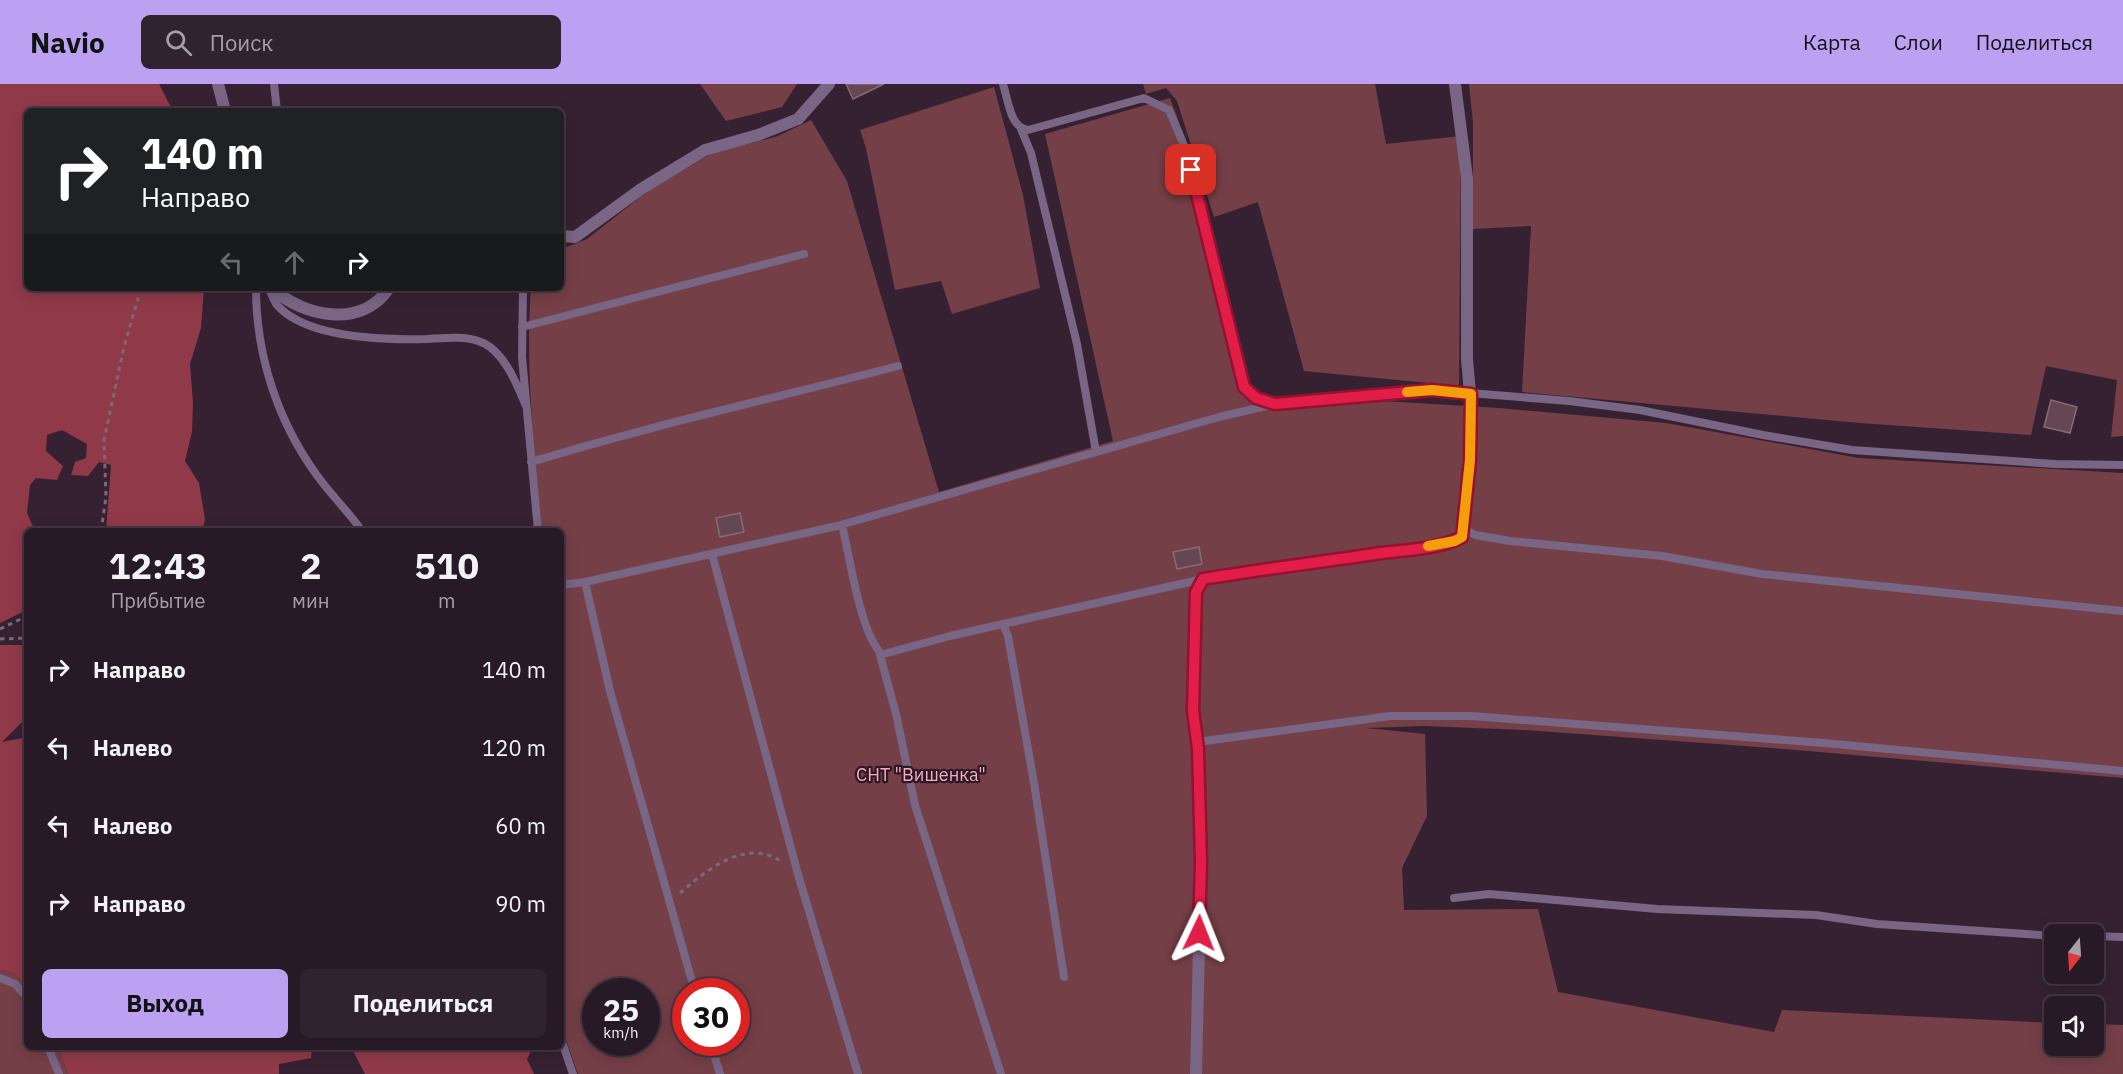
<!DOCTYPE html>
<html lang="ru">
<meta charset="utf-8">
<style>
:root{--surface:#281926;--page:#30222e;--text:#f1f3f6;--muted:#a5a0a7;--line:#443843;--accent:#bca0f2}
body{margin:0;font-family:"IBM Plex Sans",sans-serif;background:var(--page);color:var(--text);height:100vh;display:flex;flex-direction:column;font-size:22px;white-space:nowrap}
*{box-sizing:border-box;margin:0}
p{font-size:20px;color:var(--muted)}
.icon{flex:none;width:33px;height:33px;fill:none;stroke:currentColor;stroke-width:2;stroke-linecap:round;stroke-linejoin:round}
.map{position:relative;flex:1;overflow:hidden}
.sheet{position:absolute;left:24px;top:444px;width:540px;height:522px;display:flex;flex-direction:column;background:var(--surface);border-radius:9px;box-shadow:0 3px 15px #0003,0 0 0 2px var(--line)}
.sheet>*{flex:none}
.banner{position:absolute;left:24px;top:24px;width:540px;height:183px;border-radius:9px;box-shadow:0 3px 15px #0003,0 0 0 2px var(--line);background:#202124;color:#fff;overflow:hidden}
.needle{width:39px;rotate:197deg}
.tools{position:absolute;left:2044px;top:840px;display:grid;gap:12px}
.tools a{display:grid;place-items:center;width:60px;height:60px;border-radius:9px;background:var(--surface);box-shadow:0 3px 15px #0003,0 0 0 2px var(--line);font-size:30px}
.speed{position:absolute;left:582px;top:894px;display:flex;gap:12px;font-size:30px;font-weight:700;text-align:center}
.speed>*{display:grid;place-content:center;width:78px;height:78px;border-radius:50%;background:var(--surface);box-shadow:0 3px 15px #0003,0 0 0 2px var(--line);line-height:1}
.speed small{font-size:15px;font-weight:400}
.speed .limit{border:9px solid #d22;background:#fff;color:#111}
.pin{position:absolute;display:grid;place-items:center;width:51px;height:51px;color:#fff;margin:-26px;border-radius:12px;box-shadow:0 3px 9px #0006}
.me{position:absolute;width:66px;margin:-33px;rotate:2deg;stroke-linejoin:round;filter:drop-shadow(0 0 4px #0008)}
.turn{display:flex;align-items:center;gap:21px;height:126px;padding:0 18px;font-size:27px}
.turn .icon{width:78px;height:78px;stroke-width:2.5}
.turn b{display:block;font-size:42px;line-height:51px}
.lanes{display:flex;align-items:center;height:57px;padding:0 18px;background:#0003;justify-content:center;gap:30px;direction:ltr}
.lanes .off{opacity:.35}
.eta{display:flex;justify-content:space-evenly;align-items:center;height:102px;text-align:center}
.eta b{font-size:36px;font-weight:700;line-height:42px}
.cta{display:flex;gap:12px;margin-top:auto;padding:12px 18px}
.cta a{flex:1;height:69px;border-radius:9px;background:var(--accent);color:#111;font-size:24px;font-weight:700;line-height:69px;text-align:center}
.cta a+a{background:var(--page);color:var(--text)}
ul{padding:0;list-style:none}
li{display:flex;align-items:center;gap:18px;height:78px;padding:0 18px}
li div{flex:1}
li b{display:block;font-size:22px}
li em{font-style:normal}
header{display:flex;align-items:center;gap:36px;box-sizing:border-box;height:84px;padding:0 30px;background:var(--accent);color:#111}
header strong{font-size:28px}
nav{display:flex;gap:33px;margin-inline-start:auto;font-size:21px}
.search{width:420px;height:54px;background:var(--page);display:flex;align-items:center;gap:15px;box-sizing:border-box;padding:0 21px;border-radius:9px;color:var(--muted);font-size:22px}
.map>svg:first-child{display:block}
</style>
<header>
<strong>Navio</strong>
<div class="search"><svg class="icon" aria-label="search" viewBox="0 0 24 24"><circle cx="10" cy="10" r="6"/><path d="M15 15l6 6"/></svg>Поиск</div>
<nav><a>Карта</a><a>Слои</a><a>Поделиться</a></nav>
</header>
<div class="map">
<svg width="2123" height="990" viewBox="0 0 2123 990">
<rect width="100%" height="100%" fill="#362132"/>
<!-- green -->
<path fill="#753f47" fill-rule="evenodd" d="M700,0H797L782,23L726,37Z
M1143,0H1375L1386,60L1461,52L1459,302L1304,287L1258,118L1214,133L1177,17L1166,4L1146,10Z
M1469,0H2123V352L2111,353L2117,296L2046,282L2031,351L1860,339L1522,308L1531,142L1473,145V39Z
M994,3L1023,111L1040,204L952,230L941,197L895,206L866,64L860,46Z
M1170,14L1195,81L1248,299L1259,310L1286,324L1367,316L1499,324L1666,339L1859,374L2123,389V694L1772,664L1525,646L1424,642L1366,644L1425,650L1427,732L1402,784L1404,826L1538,825L1558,908L1774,948L1782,926L2055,939V962H2094V940L2123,941V990H578L561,942V447H542C534,366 525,285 531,204H561V165L587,155L648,107L709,71L778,52L811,36L847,97L939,408L1113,357L1045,50ZM596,908H646V958H596ZM686,908H736V958H686Z
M0,886L14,890L27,903V963H57L68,990H0Z"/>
<!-- forest -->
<path fill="#903949" d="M0,0H159L173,27H27V204H204L201,244L190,280L193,319L192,348L185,377L199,399L205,436L202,447H106L111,381L99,378L88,392L71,391L75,378L86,374L87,360L62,346L47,351L46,367L63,382L57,396L36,394L30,401L27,429L35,447H27V526L0,539Z
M0,561H27V633L2,658L27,653V903L14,890L0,886Z
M57,963H312L311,974L279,980V990H68Z
M351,963H533L527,975L534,990H365Z"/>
<!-- building -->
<path fill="#644753" stroke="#886a76" stroke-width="1.5" d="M846,0H884L853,15Z
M2051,316L2077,323L2070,349L2044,343Z
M740,429L744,448L720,453L716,434Z
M1199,463L1202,480L1177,485L1173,468Z"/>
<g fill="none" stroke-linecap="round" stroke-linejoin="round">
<!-- path -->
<path stroke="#7c6978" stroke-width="3" stroke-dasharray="4.5 4.5" stroke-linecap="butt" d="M101,447L106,413L104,356L124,263L141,204
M0,545L27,532
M0,555L27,554
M680,809C707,786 746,753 782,778"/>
<!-- lane -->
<path stroke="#796584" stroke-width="8" d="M274,0L277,27
M1003,0C1008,15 1010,44 1028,46L1144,14L1169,26L1186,66L1244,303L1256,314L1274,320
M1021,45L1031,69L1077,260L1096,368
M256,204C256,270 277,336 316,390C330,410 348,427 362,447
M269,204C271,209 274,217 277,221C307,255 385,256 427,255C447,254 472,250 490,263C508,277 517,301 526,322
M523,204L522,273L538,447
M522,243L804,170
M531,378C652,341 776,314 898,282
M842,441C850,473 859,542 879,567L896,630L915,721L1001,990
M1464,445L1475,451L1510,457L1662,472L1762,490L2123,527
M712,470L799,794L858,990
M585,498L610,607L695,908
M561,501L585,498L837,442L1219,333L1275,320L1352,312L1432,306L1569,317L1640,326L1763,351L1852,366L2055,380L2123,381
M1003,540L1008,552L1034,699L1064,893
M880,571L950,552L1203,495
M1197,658L1390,632H1471L1824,659L2123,687
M1454,814L1489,810L1657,825L1816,831L1877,840L2055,852
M2094,852L2123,853
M0,894L15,900L27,913
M561,955L573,990
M710,958L720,990
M48,963L59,990"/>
<!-- street -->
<path stroke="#796584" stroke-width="12" d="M218,0L225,27
M561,152L575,153L641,105L705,66L758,51L798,35L829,0
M272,204C303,233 362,245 389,204
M1196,990L1201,778L1198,665L1193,626L1196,508L1203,495C1263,485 1322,478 1381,469C1407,466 1439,465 1463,453L1472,332L1467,275V94L1455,0"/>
</g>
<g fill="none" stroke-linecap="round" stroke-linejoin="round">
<!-- route casing -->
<g stroke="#92132f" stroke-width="15">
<path id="route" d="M1191,86L1244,303L1256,314L1275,320L1432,306L1471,310L1470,376L1462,453C1439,465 1407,466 1381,469C1322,478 1263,485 1203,495L1196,508L1193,626L1198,665L1201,778L1199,849"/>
</g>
<!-- route -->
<use href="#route" stroke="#e11d48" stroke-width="10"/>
<!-- slow -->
<path stroke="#f59e0b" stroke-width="10" d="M1407,308L1432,306L1471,310L1470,376L1462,453L1455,457L1428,462"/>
</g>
<g text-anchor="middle" stroke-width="4.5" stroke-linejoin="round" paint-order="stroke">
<!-- park labels -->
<g font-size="18" fill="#f8adb5" stroke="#2b1828">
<text x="921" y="697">СНТ "Вишенка"</text>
</g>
</g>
</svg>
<div class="tools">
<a><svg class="needle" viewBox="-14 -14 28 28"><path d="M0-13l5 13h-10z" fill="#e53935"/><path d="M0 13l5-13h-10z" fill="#a5a0a7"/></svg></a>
<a><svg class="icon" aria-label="sound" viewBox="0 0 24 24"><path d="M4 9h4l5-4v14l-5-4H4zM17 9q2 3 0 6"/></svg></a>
</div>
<div class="speed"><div>25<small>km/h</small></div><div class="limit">30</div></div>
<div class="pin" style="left:1191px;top:86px;background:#d93025"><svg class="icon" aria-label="arrive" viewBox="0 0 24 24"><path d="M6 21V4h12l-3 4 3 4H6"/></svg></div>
<svg class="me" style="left:1199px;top:849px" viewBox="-20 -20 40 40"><path d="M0-17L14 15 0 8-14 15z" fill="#e11d48" stroke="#fff" stroke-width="4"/></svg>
<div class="banner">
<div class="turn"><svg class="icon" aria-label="right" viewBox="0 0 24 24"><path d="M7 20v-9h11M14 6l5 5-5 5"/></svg><div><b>140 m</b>Направо</div></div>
<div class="lanes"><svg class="icon off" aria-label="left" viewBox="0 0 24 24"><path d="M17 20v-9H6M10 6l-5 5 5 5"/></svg><svg class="icon off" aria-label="ahead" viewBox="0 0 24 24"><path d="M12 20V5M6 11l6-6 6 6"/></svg><svg class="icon" aria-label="right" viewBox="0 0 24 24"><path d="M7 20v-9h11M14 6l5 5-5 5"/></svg></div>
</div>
<section class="sheet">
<div class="eta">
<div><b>12:43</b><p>Прибытие</p></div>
<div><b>2</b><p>мин</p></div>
<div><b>510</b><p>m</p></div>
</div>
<ul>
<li><svg class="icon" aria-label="right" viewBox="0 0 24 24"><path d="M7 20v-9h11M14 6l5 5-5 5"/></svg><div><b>Направо</b></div><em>140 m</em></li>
<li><svg class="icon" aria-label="left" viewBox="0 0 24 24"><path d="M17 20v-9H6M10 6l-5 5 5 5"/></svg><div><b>Налево</b></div><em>120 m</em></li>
<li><svg class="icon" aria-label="left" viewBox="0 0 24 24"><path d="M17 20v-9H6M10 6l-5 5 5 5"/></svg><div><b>Налево</b></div><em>60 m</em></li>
<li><svg class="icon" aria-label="right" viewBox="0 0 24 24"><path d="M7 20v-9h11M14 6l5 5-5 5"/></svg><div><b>Направо</b></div><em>90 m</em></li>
</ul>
<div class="cta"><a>Выход</a><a>Поделиться</a></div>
</section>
</div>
